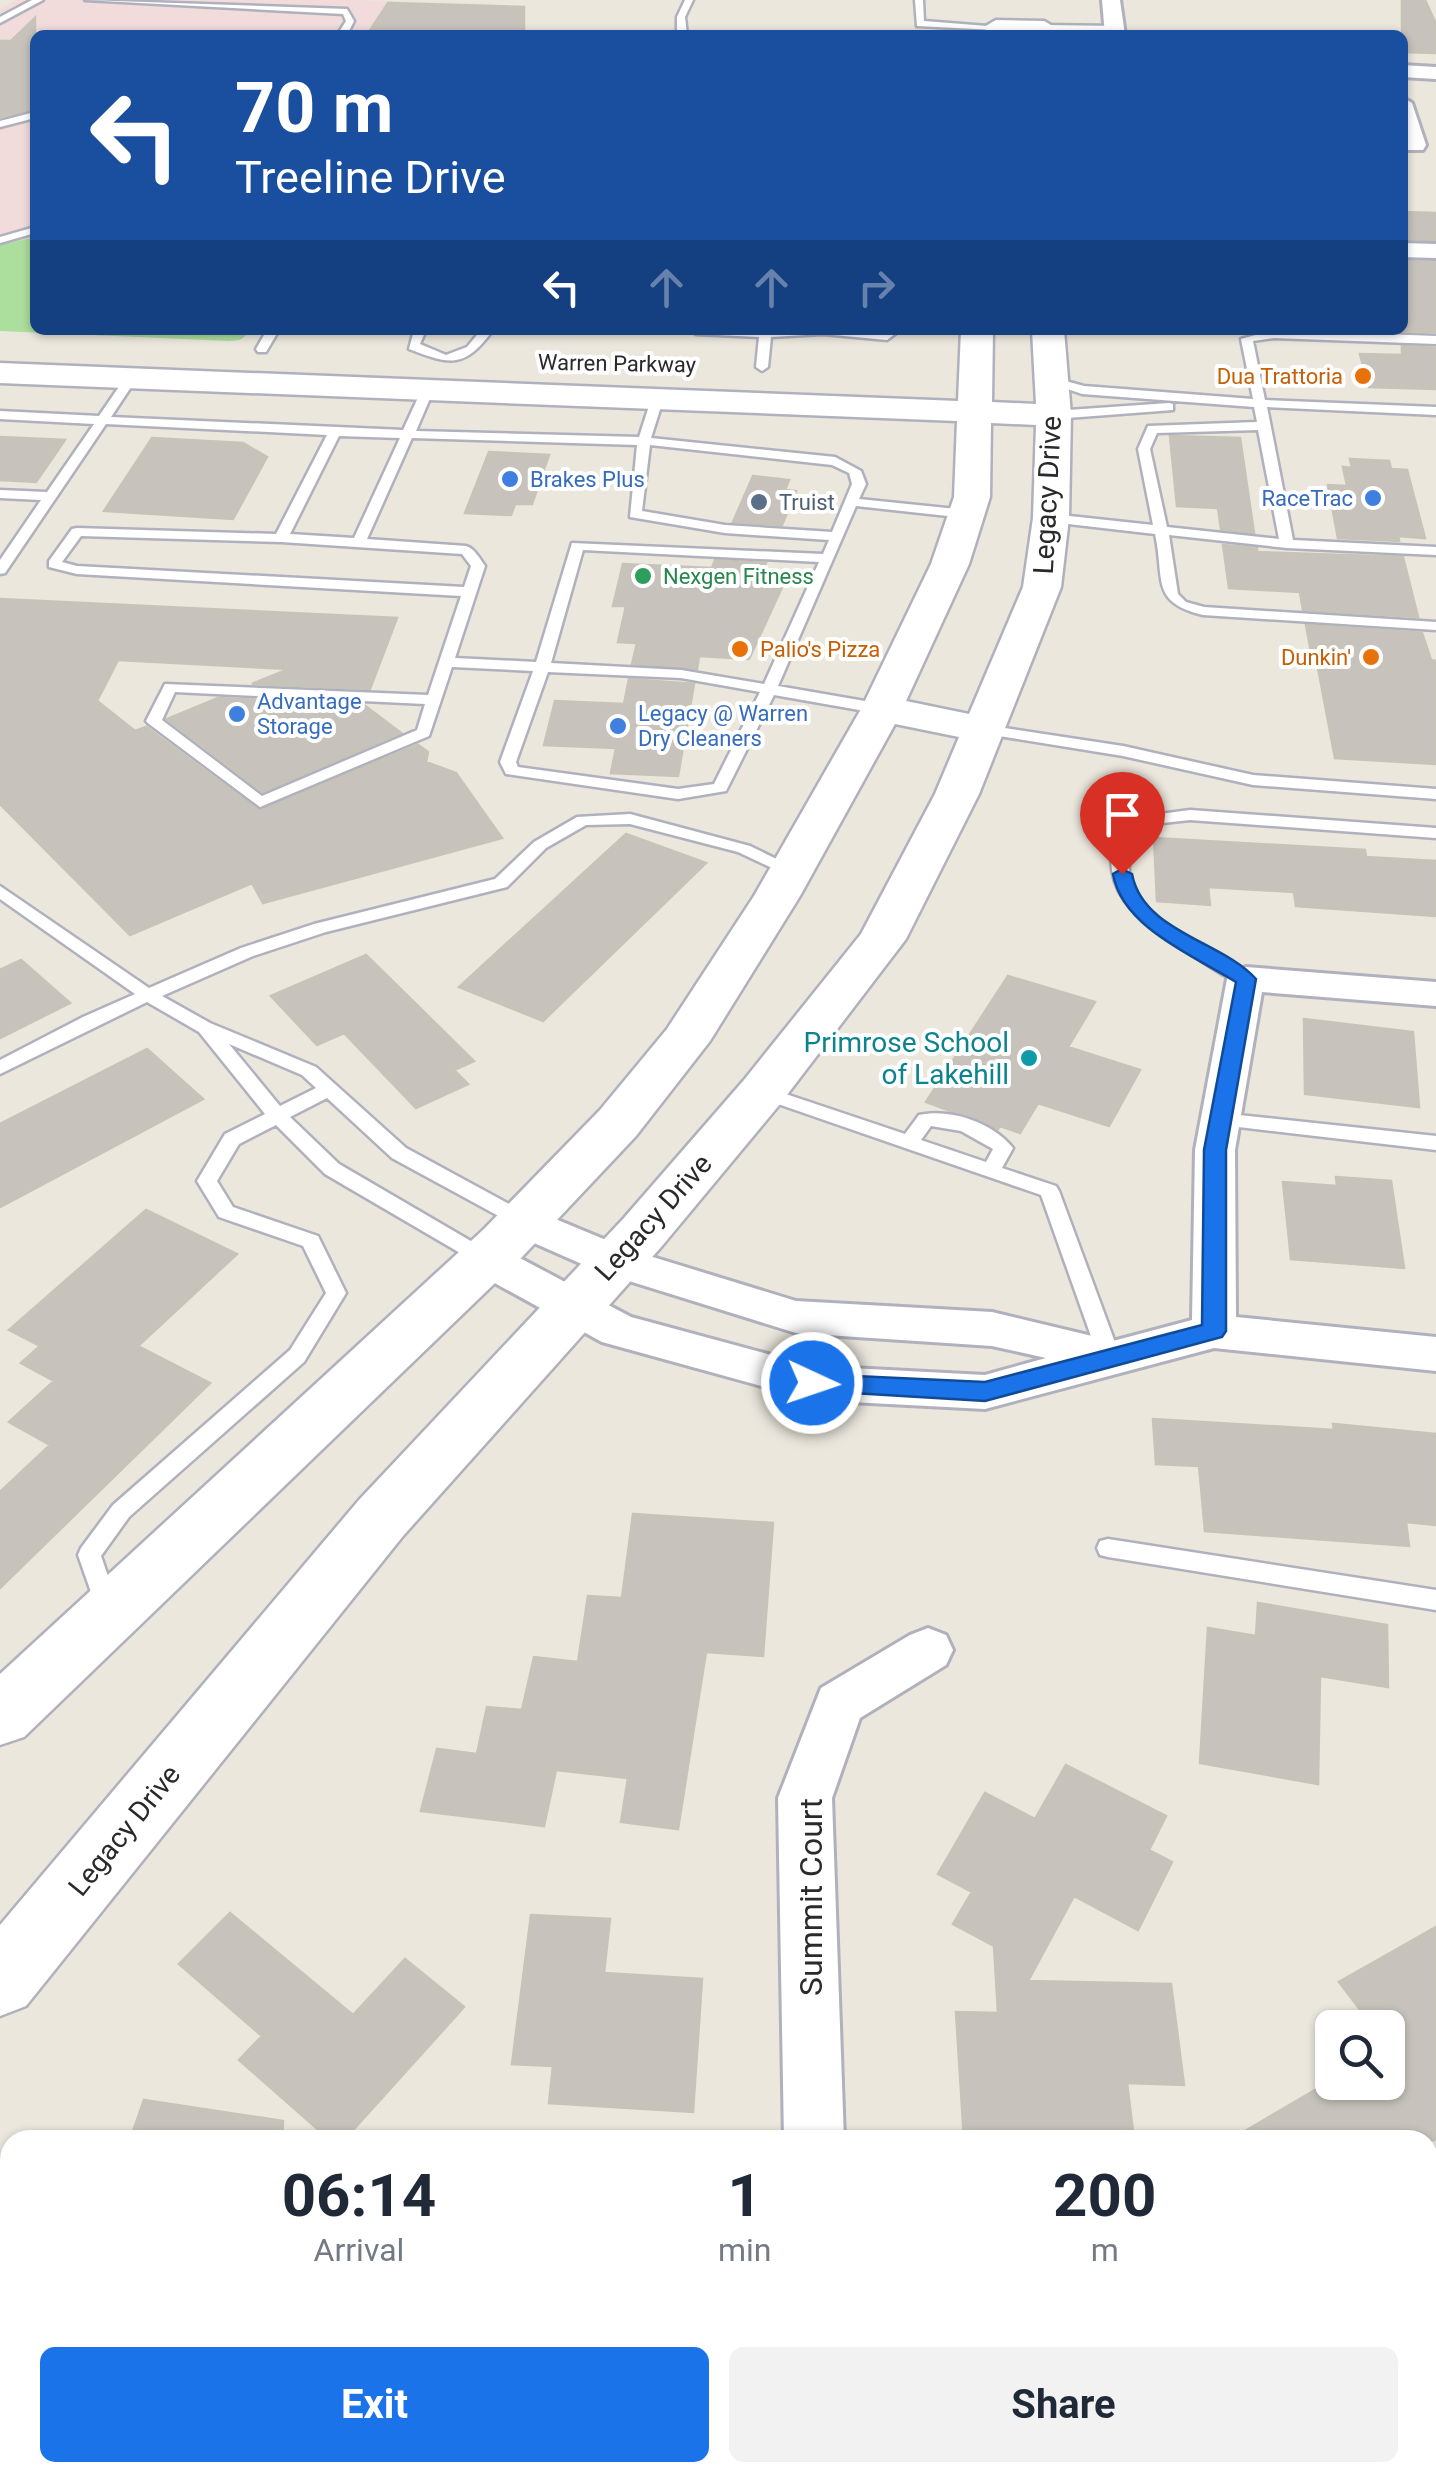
<!DOCTYPE html>
<style>
:root{--surface:#fff;--page:#f2f2f3;--text:#1f2937;--muted:#747a83;--accent:#1a73e8}
body{margin:0;font-family:Roboto,sans-serif;background:var(--page);color:var(--text);height:100vh;display:flex;flex-direction:column;font-size:38px;white-space:nowrap}
*{box-sizing:border-box;margin:0}
p{font-size:32px;color:var(--muted)}
.icon{flex:none;width:55px;height:55px;fill:none;stroke:currentColor;stroke-width:2;stroke-linecap:round;stroke-linejoin:round}
.map{position:relative;flex:1;overflow:hidden}
.side{position:absolute;left:0px;top:2130px;width:1438px;height:352px;display:flex;flex-direction:column;background:var(--surface);border-radius:30px 30px 0 0;box-shadow:0 2px 8px #0004}
.side>*{flex:none}
.top-card{position:absolute;left:30px;top:30px;width:1378px;height:305px;border-radius:15px;box-shadow:0 2px 8px #0004;background:#1a4fa0;color:#fff;overflow:hidden}
.fabs{position:absolute;left:1315px;top:2010px;display:grid;gap:20px}
.fabs a{display:grid;place-items:center;width:90px;height:90px;border-radius:15px;background:var(--surface);box-shadow:0 2px 8px #0004;font-size:50px}
.pin{position:absolute;display:grid;place-items:center;width:85px;height:85px;color:#fff;margin:-102px -42px;border-radius:50% 50% 50% 0;rotate:-45deg;box-shadow:0 0 10px #0007}
.pin .icon{rotate:45deg}
.me{position:absolute;width:110px;margin:-55px;rotate:93deg;stroke-linejoin:round;filter:drop-shadow(0 0 8px #0008)}
.turn{display:flex;align-items:center;gap:35px;height:210px;padding:0 40px;font-size:45px}
.turn .icon{width:130px;height:130px;stroke-width:2.5}
.turn b{display:block;font-size:70px;line-height:85px}
.lanes{display:flex;align-items:center;height:95px;padding:0 40px;background:#0003;justify-content:center;gap:50px;direction:ltr}
.lanes .off{opacity:.35}
.eta{display:flex;justify-content:space-evenly;align-items:center;height:170px;text-align:center}
.eta b{font-size:60px;font-weight:700;line-height:70px}
.primary-button{display:flex;gap:20px;margin-top:auto;padding:20px 40px}
.primary-button a{flex:1;height:115px;border-radius:15px;background:var(--accent);color:#fff;font-size:40px;font-weight:700;line-height:115px;text-align:center}
.primary-button a+a{background:var(--page);color:var(--text)}
.map>svg:first-child{display:block}
</style>
<div class="map">
<svg width="1436" height="2481" viewBox="0 0 1436 2481">
<rect width="100%" height="100%" fill="#ebe7dd"/>
<!-- medical -->
<path fill="#f1dcdb" d="M16,0H352L495,4L479,35H35V317L0,316V9Z"/>
<!-- green -->
<path fill="#acde9d" d="M35,237V330H253L240,340L229,341L0,331V245Z"/>
<!-- building -->
<path fill="#c7c3bc" stroke="#c6c3b7" stroke-width="2.5" d="M1402,0H1425L1436,24V53L1402,52Z
M388,3L524,7V35H367Z
M35,18V109L0,117V41H11Z
M1402,212L1436,213V240L1402,239Z
M1402,261L1436,262V332L1402,331Z
M1402,346L1436,348V389L1369,387L1360,354L1402,355Z
M1170,436L1240,438L1254,533L1221,529L1218,508L1177,506Z
M0,437L65,440L36,482L0,480Z
M152,438L243,443L267,457L233,519L104,511Z
M489,452L549,455L532,504H515L511,515L465,513Z
M1350,459L1389,461L1391,469L1407,470L1425,538L1398,536L1399,541L1338,538L1328,485L1347,486L1343,467L1352,468Z
M753,476L789,480L785,490L796,491L782,525L733,522Z
M1223,545L1257,548V552L1403,557L1418,617L1303,610L1300,592L1229,588Z
M715,560L766,563L763,571L789,572L749,659L699,656L697,669L632,664L637,643L618,642L626,606H613L623,564L712,568Z
M0,599L397,618L370,689L252,684L289,669L118,660L97,701L135,731L146,727L258,810L418,745L428,752L426,762L456,773L502,838L263,903L252,883L130,935L0,804Z
M1306,625L1422,633L1431,660L1436,661V764L1335,758L1315,652H1311Z
M629,679L694,684L678,776L611,773L616,748L544,745L555,701L624,704Z
M218,698L364,705L401,733L263,792L167,719Z
M626,834L706,863L543,1021L459,987Z
M1154,838L1365,850L1366,857L1436,861V916L1296,906L1294,892L1208,887L1210,905L1157,901Z
M366,955L474,1061L454,1070L468,1084L416,1108L344,1033L317,1045L271,996Z
M21,960L70,1003L0,1038V970Z
M1008,976L1095,1002L1068,1047L1140,1070L1109,1126L1038,1103L1020,1133L1000,1126L998,1129L926,1102Z
M1304,1019L1413,1032L1419,1107L1305,1094Z
M147,1049L203,1099L0,1207V1124Z
M1336,1177L1391,1181L1404,1268L1291,1259L1283,1182L1337,1186Z
M146,1210L237,1254L138,1346L210,1383L0,1588V1492L50,1445L9,1422L54,1381L21,1363L40,1346L9,1330Z
M1153,1419L1334,1430L1333,1424L1436,1434V1525L1406,1522L1409,1546L1205,1531L1199,1466L1156,1464Z
M633,1514L773,1523L763,1656L706,1652L678,1829L621,1822L628,1778L556,1770L544,1826L421,1811L437,1749L477,1754L487,1707L522,1710L534,1657L578,1662L588,1596L622,1598Z
M1258,1603L1387,1625L1388,1687L1320,1676L1318,1784L1200,1763L1208,1628L1256,1636Z
M1066,1765L1166,1816L1149,1850L1172,1862L1138,1930L1074,1896L1028,1981L1171,1984L1184,2085L1127,2083L1134,2140H964L956,2012L998,2013L994,1946L953,1924L972,1892L938,1874L985,1793L1035,1819Z
M230,1913L353,2015L405,1959L464,2007L344,2140H330L239,2060L262,2036L179,1964Z
M531,1915L610,1919L604,1973L702,1979L693,2112L549,2103L553,2066L512,2064Z
M1436,1927V2140H1230L1332,2080L1388,2082V2028H1374L1339,1982Z
M144,2100L283,2121L282,2140H130Z"/>
<g fill="none" stroke-linecap="round" stroke-linejoin="round">
<!-- lane casing -->
<g stroke="#b0b1bd" stroke-width="5">
<path id="lane" d="M32,0H43L0,23V17Z
M85,0L347,9L354,21L347,35H337L346,21L343,14Z
M685,0H693L685,17L687,35H677V17Z
M915,0H923L924,21L1000,27L996,30L917,26Z
M1044,25L1116,26L1120,29L1116,32L1041,30Z
M35,112V118L0,127V121Z
M35,227V233L0,243V237Z
M267,330H279L266,352H258L256,349Z
M414,330H426L420,344L446,355L467,347L481,330H493C464,369 451,365 409,349Z
M690,330L884,332L900,330L887,340L823,334L771,337L768,367L762,371L756,367L759,337L696,334Z
M1274,330L1436,336V344L1274,338L1253,341L1265,400L1436,407V415L1267,407L1293,540L1436,547V555L1287,548L1169,535L1178,594L1186,602L1204,607L1436,622V630L1203,615C1150,602 1165,580 1155,534L1051,522L1044,518L1051,514L1153,525L1138,449L1148,426L1257,422L1254,407L1082,394L1047,382V376L1084,386L1253,399L1241,339ZM1258,430L1279,539L1167,527L1150,449L1157,433Z
M131,374L137,378L111,417L403,430L422,389L428,385L434,389L416,431L639,437L651,400L657,396L663,400L651,438L835,457L861,471L866,484L859,499L966,510L973,514L966,518L856,506L778,686L882,704L890,709L882,714L774,695L726,791L678,799L506,774L500,762L533,671L452,667L429,736L260,807L149,724L146,721L165,684L428,695L461,596L77,574L49,567V561L72,529L77,528L276,534L327,435L106,424L5,573L0,574V560L41,500L0,498V490L47,492L94,424L0,419V411L99,416L127,375ZM339,436L400,438L354,538L290,534ZM412,438L637,445L630,517L725,533L829,540L823,554L572,543L536,662L455,658L485,566C480,559 474,548 466,546L367,539ZM650,445L832,465L849,473L852,484L832,532L725,525L642,511ZM81,536L281,542L462,554L471,566L464,587L77,566L62,562ZM583,550L819,562L764,684L681,670L551,663ZM548,672L681,678L760,692L714,784L678,789L518,767L516,762ZM175,692L425,704L417,730L262,796L162,720Z
M1169,403L1173,404V410L1054,419L1048,415L1054,411Z
M985,725L1123,746L1253,775L1436,789V799L1253,785L1123,756L980,733V727Z
M1190,810L1436,828V838L1190,820L1135,826C1130,846 1125,868 1133,888C1146,923 1220,957 1252,975L1255,979L1246,985C1227,979 1208,965 1191,954C1138,922 1089,887 1122,819Z
M630,814L750,846L799,870L797,874H785L738,852L630,824L586,825L546,848L507,887L326,932L253,956L162,996L210,1023L316,1067L406,1148L531,1216L534,1221L531,1226H517L392,1158L327,1098L290,1117L339,1164L493,1254L496,1259L493,1264H479L325,1174L276,1125L239,1144L217,1181L233,1207L318,1236L346,1293L304,1362L129,1517L101,1556L119,1608L115,1615L107,1618L99,1615L78,1555L81,1548L113,1505L290,1350L326,1293L303,1246L219,1217L197,1181L225,1134L265,1114L199,1032L147,1002L0,1074V1060L83,1017L135,994L0,899V886L149,988L241,948L314,924L495,879L534,842L577,817ZM229,1044L302,1075L316,1088L280,1106Z
M762,1086L905,1134L919,1115C951,1108 993,1123 1013,1148L1002,1168L1056,1186L1059,1191L1120,1356L1116,1362H1102L1098,1356L1041,1195L755,1096L753,1092L755,1088ZM931,1126L961,1131L993,1149L986,1162L921,1140Z
M1220,1113L1436,1136V1150L1213,1124L1211,1119L1213,1114Z
M1108,1539L1436,1590V1610L1108,1557L1100,1555L1097,1548L1100,1541Z"/>
</g>
<!-- street casing -->
<g stroke="#b0b1bd" stroke-width="6">
<path id="street" d="M1102,0H1120L1125,35H1105Z
M1402,65L1436,67V79L1402,77Z
M1402,97L1412,103L1426,145L1423,150H1407L1404,145Z
M1402,243L1436,244V258L1402,257Z
M1246,967L1436,982V1006L1262,992L1235,1150L1236,1317L1436,1337V1371L1214,1348L985,1409L812,1400L602,1342L471,1270L465,1259L471,1248L486,1243L501,1248L631,1317L812,1366L985,1375L1046,1358L992,1346L796,1333L600,1272L509,1232L503,1221L509,1210L524,1206L630,1250L796,1301L992,1312L1113,1341L1192,1320L1195,1150L1227,979L1233,971Z
M928,1628L946,1635L953,1650L946,1665L860,1718L832,1798L844,2140H784L778,1798L821,1688L910,1635Z
M1428,2409L1436,2412V2480L1418,2472H1428Z"/>
</g>
<!-- secondary casing -->
<g stroke="#b0b1bd" stroke-width="5">
<path id="secondary" d="M996,20L1044,21L1056,28L1046,35L987,32L984,27Z
M961,330H993L992,402L1036,404L1032,330H1064L1071,415L1069,518L1061,587L979,794L906,939L780,1104L662,1246L403,1536L26,2006L0,2016V1925L359,1500L624,1218L744,1080L861,934L935,794L959,737L895,724L800,896L710,1041L636,1136L522,1257L24,1737L0,1745V1674L484,1229L600,1110L667,1029L754,896L861,709L931,564L954,497L957,421L0,383V363L958,401ZM991,423L1036,425L1033,518L1023,587L969,714L906,701L969,564L990,497Z"/>
</g>
<!-- lane -->
<use href="#lane" fill="#fff" fill-rule="evenodd"/>
<!-- street -->
<use href="#street" fill="#fff" fill-rule="evenodd"/>
<!-- secondary -->
<use href="#secondary" fill="#fff" fill-rule="evenodd"/>
</g>
<!-- route -->
<path fill="#1a73e8" stroke="#114b97" stroke-width="2.5" d="M1122,869L1132,874C1143,932 1222,941 1256,979L1226,1150V1331L1222,1337L985,1401L803,1390L800,1383L803,1377L812,1374L985,1382L1202,1325L1204,1150L1236,982C1194,956 1122,927 1113,874Z"/>
<!-- markers -->
<g fill="#e8710a" stroke="#fff" stroke-width="4">
<circle cx="1363" cy="376" r="10"/>
<circle cx="740" cy="649" r="10"/>
<circle cx="1371" cy="657" r="10"/>
</g>
<g fill="#3f7fe0" stroke="#fff" stroke-width="4">
<circle cx="510" cy="479" r="10"/>
<circle cx="1373" cy="498" r="10"/>
<circle cx="237" cy="714" r="10"/>
<circle cx="618" cy="726" r="10"/>
</g>
<circle fill="#5c6f8a" stroke="#fff" stroke-width="4" cx="759" cy="502" r="10"/>
<circle fill="#2e9e5b" stroke="#fff" stroke-width="4" cx="643" cy="576" r="10"/>
<circle fill="#0f9aa8" stroke="#fff" stroke-width="4" cx="1029" cy="1058" r="10"/>
<g text-anchor="middle" stroke-width="8" stroke-linejoin="round" paint-order="stroke">
<!-- far-street labels -->
<g font-size="22" fill="#2a2a2a" stroke="#fff">
<text transform="translate(617 363) rotate(1)" y="8">Warren Parkway</text>
</g>
<!-- far-food labels -->
<g font-size="22" fill="#c56008" stroke="#fff" text-anchor="end">
<text x="1343" y="384">Dua Trattoria</text>
<text x="760" y="657" text-anchor="start">Palio's Pizza</text>
<text x="1351" y="665">Dunkin'</text>
</g>
<!-- far-shop labels -->
<g font-size="22" fill="#366cbe" stroke="#fff" text-anchor="start">
<text x="530" y="487">Brakes Plus</text>
<text x="1353" y="506" text-anchor="end">RaceTrac</text>
<text x="257" y="709">Advantage<tspan x="257" dy="25">Storage</tspan></text>
<text x="638" y="721">Legacy @ Warren<tspan x="638" dy="25">Dry Cleaners</tspan></text>
</g>
<!-- far-service labels -->
<g font-size="22" fill="#4e5e75" stroke="#fff" text-anchor="start">
<text x="779" y="510">Truist</text>
</g>
<!-- far-leisure labels -->
<g font-size="22" fill="#27864d" stroke="#fff" text-anchor="start">
<text x="663" y="584">Nexgen Fitness</text>
</g>
<!-- street labels -->
<g font-size="28" fill="#2a2a2a" stroke="#fff">
<text transform="translate(1047 495) rotate(-87)" y="10">Legacy Drive</text>
<text transform="translate(653 1217) rotate(-48)" y="10">Legacy Drive</text>
<text transform="translate(124 1830) rotate(-51)" y="10">Legacy Drive</text>
</g>
<!-- culture labels -->
<g font-size="28" fill="#0d838f" stroke="#fff" text-anchor="end">
<text x="1009" y="1052">Primrose School<tspan x="1009" dy="32">of Lakehill</tspan></text>
</g>
<!-- near-street labels -->
<g font-size="32" fill="#2a2a2a" stroke="#fff">
<text transform="translate(811 1897) rotate(-90)" y="11">Summit Court</text>
</g>
</g>
</svg>
<div class="fabs">
<a><svg class="icon" aria-label="search" viewBox="0 0 24 24"><circle cx="10" cy="10" r="6"/><path d="M15 15l6 6"/></svg></a>
</div>
<div class="pin" style="left:1122px;top:874px;background:#d93025"><svg class="icon" aria-label="arrive" viewBox="0 0 24 24"><path d="M6 21V4h12l-3 4 3 4H6"/></svg></div>
<svg class="me" style="left:812px;top:1383px" viewBox="-20 -20 40 40"><circle r="17" fill="#1a73e8" stroke="#fff" stroke-width="3"/><path d="M0-11L8 9 0 5-8 9z" fill="#fff"/></svg>
<div class="top-card">
<div class="turn"><svg class="icon" aria-label="left" viewBox="0 0 24 24"><path d="M17 20v-9H6M10 6l-5 5 5 5"/></svg><div><b>70 m</b>Treeline Drive</div></div>
<div class="lanes"><svg class="icon" aria-label="left" viewBox="0 0 24 24"><path d="M17 20v-9H6M10 6l-5 5 5 5"/></svg><svg class="icon off" aria-label="ahead" viewBox="0 0 24 24"><path d="M12 20V5M6 11l6-6 6 6"/></svg><svg class="icon off" aria-label="ahead" viewBox="0 0 24 24"><path d="M12 20V5M6 11l6-6 6 6"/></svg><svg class="icon off" aria-label="right" viewBox="0 0 24 24"><path d="M7 20v-9h11M14 6l5 5-5 5"/></svg></div>
</div>
<section class="side">
<div class="eta">
<div><b>06:14</b><p>Arrival</p></div>
<div><b>1</b><p>min</p></div>
<div><b>200</b><p>m</p></div>
</div>
<div class="primary-button"><a>Exit</a><a>Share</a></div>
</section>
</div>
